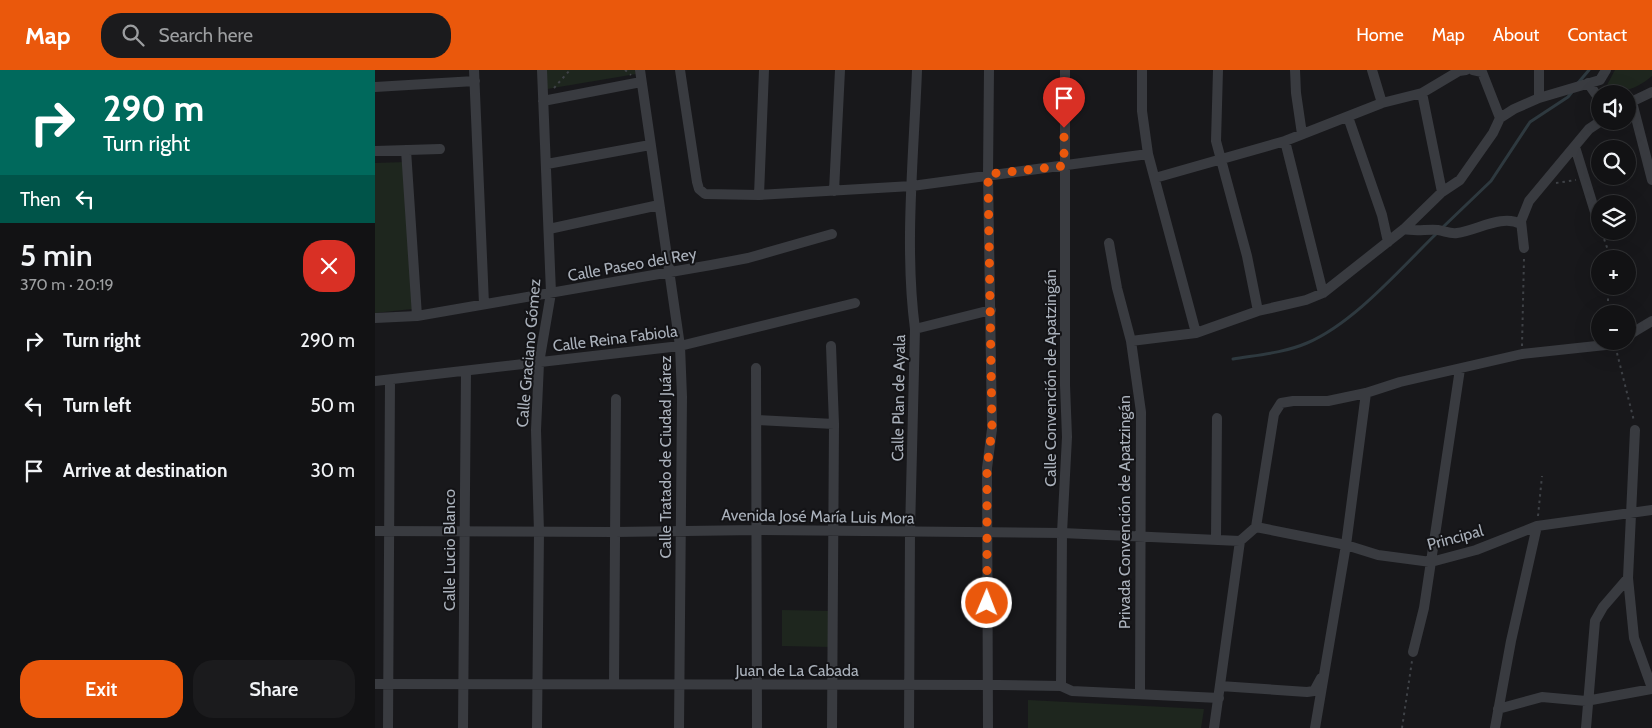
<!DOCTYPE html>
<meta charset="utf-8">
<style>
:root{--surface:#121214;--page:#1b1b1d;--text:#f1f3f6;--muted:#9c9ea0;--line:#313234;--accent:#ea580c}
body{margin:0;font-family:Cabin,sans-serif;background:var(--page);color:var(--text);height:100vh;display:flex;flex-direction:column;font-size:19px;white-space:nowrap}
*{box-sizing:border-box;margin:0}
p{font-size:16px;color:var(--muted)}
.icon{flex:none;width:28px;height:28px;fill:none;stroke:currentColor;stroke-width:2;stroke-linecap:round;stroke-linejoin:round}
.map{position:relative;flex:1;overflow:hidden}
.drawer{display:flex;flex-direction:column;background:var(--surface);width:375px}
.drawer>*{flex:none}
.hud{background:#00695c;color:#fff;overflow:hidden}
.buttons{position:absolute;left:1216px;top:15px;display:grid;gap:10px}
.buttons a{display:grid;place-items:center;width:45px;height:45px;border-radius:50%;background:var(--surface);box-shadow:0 5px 20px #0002,0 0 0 1px var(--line);font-size:25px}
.pin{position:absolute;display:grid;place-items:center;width:42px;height:42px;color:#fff;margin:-51px -21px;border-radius:50% 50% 50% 0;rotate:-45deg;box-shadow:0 0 5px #0007}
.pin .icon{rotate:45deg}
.me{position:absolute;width:55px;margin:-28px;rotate:1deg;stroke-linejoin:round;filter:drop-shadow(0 0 4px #0008)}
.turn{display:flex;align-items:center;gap:18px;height:105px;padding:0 20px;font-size:22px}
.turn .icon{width:65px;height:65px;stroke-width:2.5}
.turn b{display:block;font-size:35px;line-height:42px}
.then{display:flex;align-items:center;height:48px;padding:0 20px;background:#0003;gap:10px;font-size:19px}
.round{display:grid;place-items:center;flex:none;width:52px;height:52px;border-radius:20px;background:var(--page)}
.head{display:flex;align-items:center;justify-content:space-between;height:85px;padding:0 20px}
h1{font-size:30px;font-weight:600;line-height:38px}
.action{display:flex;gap:10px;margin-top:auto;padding:10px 20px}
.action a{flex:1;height:58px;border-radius:20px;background:var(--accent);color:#fff;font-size:20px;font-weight:600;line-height:58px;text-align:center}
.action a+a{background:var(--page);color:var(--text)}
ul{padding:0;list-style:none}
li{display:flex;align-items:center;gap:15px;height:65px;padding:0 20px}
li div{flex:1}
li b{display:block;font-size:19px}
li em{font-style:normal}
header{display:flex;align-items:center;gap:30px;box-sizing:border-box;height:70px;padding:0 25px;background:var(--accent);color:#fff}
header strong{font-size:24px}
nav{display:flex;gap:28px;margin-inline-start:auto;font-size:18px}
.search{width:350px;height:45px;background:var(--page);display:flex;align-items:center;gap:12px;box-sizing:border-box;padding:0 18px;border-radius:20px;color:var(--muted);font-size:19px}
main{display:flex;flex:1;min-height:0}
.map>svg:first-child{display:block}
</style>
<header>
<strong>Map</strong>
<div class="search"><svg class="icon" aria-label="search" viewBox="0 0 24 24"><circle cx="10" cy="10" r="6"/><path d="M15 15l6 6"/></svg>Search here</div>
<nav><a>Home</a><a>Map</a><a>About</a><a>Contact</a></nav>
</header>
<main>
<section class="drawer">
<div class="hud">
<div class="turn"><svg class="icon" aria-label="right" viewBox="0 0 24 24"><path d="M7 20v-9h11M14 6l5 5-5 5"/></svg><div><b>290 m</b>Turn right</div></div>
<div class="then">Then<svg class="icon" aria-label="left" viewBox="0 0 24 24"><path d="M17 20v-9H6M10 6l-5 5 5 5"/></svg></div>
</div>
<div class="head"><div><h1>5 min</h1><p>370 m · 20:19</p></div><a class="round" style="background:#d93025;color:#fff"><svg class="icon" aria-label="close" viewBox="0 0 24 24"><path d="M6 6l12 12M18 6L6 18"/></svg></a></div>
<ul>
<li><svg class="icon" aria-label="right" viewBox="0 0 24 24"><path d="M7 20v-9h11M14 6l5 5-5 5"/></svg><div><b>Turn right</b></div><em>290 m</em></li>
<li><svg class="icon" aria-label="left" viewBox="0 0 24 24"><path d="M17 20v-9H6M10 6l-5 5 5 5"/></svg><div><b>Turn left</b></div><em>50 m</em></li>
<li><svg class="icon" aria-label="arrive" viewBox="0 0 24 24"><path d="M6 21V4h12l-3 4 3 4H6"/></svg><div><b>Arrive at destination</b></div><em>30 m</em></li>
</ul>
<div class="action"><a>Exit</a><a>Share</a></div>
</section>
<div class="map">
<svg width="1277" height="658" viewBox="0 0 1277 658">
<rect width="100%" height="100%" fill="#18181b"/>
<!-- green -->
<path fill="#1e261e" d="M172,0H260L261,4L172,19Z
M1240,0H1277V6C1264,17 1246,27 1232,15Z
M31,92L37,239L0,243V93Z
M407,540L456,541L455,577L407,576Z
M653,630L829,639L826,658H653Z"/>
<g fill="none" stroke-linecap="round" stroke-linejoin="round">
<!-- stream -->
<path stroke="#2e393f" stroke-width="3" d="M1203,13L1214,0
M1067,158L1116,111L1155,52L1193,27L1197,22
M858,289C882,285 909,283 932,273C979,253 1025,199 1062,163"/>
<!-- path -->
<path stroke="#3f4247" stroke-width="2" stroke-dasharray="2.5 4" stroke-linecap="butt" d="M250,0L256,5
M179,18L195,0
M1181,113L1201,110
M1227,163L1236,189
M1233,244V222L1237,216
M1147,276L1149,188
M1242,283L1259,351
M1163,446L1167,406
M1027,658L1037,591"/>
<!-- minor -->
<path stroke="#393b40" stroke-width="10" d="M99,0L109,234
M265,0L305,276L307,327L304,658
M305,0L322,112L324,119L330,124L384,125L537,116L773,84
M767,0V41L773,84L821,263
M843,0L841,71L872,186L883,241
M920,0L921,23L927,64
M997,0L1007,33
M1098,0L1107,2L1125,48
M1164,0V28
M1213,13L1225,30
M0,17L100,11
M1047,23L1067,122
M168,31L266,12
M1257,32L1277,110
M1252,34L1277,22
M973,47L1007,145L1013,172
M910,71L948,223
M1200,77L1224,155
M31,80L42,246
M0,81L65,79
M172,94L275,75
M780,108L910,71L1007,33L1047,23L1084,1L1091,0
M459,121L465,0
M384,125L389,0
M174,159L284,135
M1029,159C1041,162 1051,159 1063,160C1070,161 1075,164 1082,163C1103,160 1127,144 1146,154
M734,173L742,218L756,271L766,342L765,623
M1149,178L1146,151L1154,131L1214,59L1226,51
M0,248L42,246L336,195L373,188L457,164
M540,259L616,240
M1252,266L1277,251
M756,271L821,263L883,241L931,230L948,223L1029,159L1067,122L1085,110L1118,63L1125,48L1139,39L1164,28L1225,10L1231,0
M456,276L459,354L457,658
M381,298L382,658
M0,311L305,276L480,233
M383,350L459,354
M1260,360L1253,508L1259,568L1277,618
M881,457L899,344L906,333L918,331H953L991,323L1025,312L1147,284L1240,274L1244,271
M881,457L971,475L1003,485L1056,492L1101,480L1162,456L1277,440
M0,461L239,462L383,460L687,463L865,471L881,457
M841,469L842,348
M1038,582L1049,538L1085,299
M239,613L241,329
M0,614L623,615L686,616L697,621L844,628
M686,616L687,463L692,367L690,315V0
M845,616L932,622L939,621L946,608
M1123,639L1167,627L1211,631L1277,619
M13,658L15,310
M88,658L91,302
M162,658L164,462L161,360L164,293L176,223L167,0
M534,658L535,462L540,259C529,176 539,84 542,0
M613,658L612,398L617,359L613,104L614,0
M839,658L865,471
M940,658L971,475L991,323
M1120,658L1136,571L1162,456
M1211,658L1220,551L1228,537L1253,508"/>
</g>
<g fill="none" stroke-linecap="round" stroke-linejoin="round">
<!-- route -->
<path stroke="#ea580c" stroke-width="9" stroke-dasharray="0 16.2" d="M612,533V398L617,359L613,104L689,96V58"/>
</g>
<g text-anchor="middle" stroke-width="4" stroke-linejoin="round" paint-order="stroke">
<!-- street labels -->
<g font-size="16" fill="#aab1bb" stroke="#131316">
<text transform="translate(257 194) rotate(-10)" y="6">Calle Paseo del Rey</text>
<text transform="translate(240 268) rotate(-7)" y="6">Calle Reina Fabiola</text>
<text transform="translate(153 283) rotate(-85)" y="6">Calle Graciano Gómez</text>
<text transform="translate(675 308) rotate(-90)" y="6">Calle Convención de Apatzingán</text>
<text transform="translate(523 328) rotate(-89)" y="6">Calle Plan de Ayala</text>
<text transform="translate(290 387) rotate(-90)" y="6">Calle Tratado de Ciudad Juárez</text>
<text transform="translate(749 442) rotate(-90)" y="6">Privada Convención de Apatzingán</text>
<text transform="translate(443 446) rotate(1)" y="6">Avenida José María Luis Mora</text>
<text transform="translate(1080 467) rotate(-15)" y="6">Principal</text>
<text transform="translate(74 480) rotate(-90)" y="6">Calle Lucio Blanco</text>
<text x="422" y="606">Juan de La Cabada</text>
</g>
</g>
</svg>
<div class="buttons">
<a><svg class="icon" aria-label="sound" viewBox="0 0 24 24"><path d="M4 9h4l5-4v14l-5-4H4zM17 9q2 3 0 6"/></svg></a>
<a><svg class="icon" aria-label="search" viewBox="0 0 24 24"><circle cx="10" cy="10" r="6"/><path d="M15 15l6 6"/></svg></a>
<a><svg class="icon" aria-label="layers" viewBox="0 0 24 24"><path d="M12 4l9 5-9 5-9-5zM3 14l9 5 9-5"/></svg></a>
<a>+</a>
<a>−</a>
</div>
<div class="pin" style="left:689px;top:58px;background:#d93025"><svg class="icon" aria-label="arrive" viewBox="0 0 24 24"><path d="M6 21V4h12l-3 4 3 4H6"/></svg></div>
<svg class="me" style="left:612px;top:533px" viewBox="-20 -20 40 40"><circle r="17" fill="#ea580c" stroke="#fff" stroke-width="3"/><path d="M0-11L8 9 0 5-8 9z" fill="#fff"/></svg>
</div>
</main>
